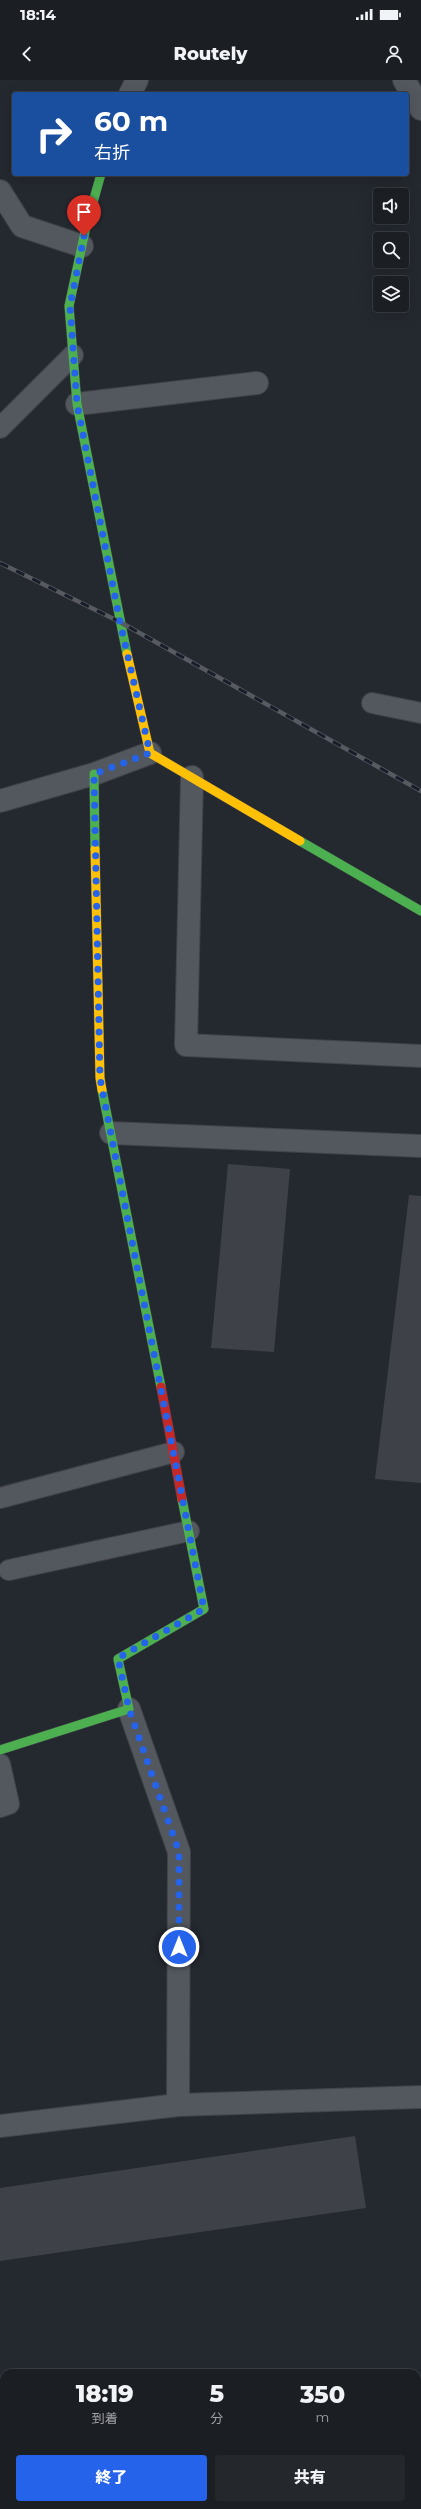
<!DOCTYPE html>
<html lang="ja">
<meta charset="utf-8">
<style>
:root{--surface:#1b1e23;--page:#24272b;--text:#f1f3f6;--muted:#a0a2a6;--line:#393c41;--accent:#2563eb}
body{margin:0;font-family:Montserrat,"Noto Sans JP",sans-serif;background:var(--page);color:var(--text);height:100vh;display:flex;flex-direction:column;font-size:15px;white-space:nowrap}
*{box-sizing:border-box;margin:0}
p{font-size:13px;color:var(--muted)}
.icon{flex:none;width:22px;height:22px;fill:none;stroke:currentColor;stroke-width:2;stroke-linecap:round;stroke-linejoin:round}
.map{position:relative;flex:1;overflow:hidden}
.details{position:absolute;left:0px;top:2289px;width:421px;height:140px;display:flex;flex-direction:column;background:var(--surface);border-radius:12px 12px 0 0;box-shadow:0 4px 16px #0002,0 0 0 1px var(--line)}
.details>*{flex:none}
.banner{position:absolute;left:12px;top:12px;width:397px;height:84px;border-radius:4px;box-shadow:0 4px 16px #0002,0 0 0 1px var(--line);background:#1a4fa0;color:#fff;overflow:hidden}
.controls{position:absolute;left:373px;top:108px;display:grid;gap:8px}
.controls a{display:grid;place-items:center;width:36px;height:36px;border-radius:4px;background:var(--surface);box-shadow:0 4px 16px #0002,0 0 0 1px var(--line);font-size:20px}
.pin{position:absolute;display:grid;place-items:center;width:34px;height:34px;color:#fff;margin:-41px -17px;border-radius:50% 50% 50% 0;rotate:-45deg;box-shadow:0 0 4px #0007}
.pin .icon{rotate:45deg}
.me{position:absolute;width:44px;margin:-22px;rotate:0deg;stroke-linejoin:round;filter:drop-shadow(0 0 3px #0008)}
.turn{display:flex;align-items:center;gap:14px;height:84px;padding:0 16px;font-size:18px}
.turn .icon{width:52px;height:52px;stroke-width:2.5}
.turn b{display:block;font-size:28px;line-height:34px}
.eta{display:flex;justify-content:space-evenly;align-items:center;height:68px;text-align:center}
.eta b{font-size:24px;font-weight:800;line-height:28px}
.button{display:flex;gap:8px;margin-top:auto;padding:8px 16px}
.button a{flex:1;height:46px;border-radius:4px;background:var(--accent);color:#fff;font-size:16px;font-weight:800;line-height:46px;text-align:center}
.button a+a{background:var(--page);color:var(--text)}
.status{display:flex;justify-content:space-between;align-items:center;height:28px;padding:0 20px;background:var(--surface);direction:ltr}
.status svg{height:11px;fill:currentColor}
header{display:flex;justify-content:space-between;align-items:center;height:52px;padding:0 16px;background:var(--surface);font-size:18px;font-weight:800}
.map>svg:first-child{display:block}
</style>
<div class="status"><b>18:14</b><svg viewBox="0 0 49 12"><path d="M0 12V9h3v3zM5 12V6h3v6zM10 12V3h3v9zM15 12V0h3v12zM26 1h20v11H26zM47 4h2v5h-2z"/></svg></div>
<header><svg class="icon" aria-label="back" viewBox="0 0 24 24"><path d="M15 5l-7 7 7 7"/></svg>Routely<svg class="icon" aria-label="person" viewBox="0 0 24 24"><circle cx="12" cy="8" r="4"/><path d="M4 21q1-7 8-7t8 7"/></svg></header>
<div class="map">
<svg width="421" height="2429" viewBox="0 0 421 2429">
<rect width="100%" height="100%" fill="#24282f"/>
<!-- building -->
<path fill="#3e4148" d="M228,1084L290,1089L274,1272L211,1268Z
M409,1115L421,1116V1403L375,1399Z
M355,2056L366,2128L0,2181V2108Z"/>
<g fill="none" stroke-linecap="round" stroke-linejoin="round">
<!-- lane casing -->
<g stroke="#404248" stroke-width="22">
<path id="lane" d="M0,348L73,275
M372,623L421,633
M0,1418L174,1372
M9,1490L189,1451
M0,1684L9,1724L0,1727"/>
</g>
<!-- street casing -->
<g stroke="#404248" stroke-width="24">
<path id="street" d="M404,0L421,29
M130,14L137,0
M0,111L22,146L82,166
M77,324L257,303
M192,697L186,965L421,976
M0,721L94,694L150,673
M111,1053L421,1066
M129,1629L179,1772L178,2025
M0,2046L178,2025L421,2017"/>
</g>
<!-- fast casing -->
<g stroke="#404248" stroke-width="10">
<path id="fast" d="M101,94L86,147L69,226L77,324L127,574
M94,694L95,769
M300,761L421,831
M102,1010L161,1307
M0,1670L129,1629L118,1579L204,1529L182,1419"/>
</g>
<!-- slow casing -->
<g stroke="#404248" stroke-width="10">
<path id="slow" d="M127,574L150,673L300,761
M95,769L100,998L102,1010"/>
</g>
<!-- jam casing -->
<g stroke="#404248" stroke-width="10">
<path id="jam" d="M161,1307L182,1419"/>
</g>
<!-- lane -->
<use href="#lane" stroke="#53575e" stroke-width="20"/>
<!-- street -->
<use href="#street" stroke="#53575e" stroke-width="22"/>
<!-- fast -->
<use href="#fast" stroke="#4caf50" stroke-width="9"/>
<!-- slow -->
<use href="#slow" stroke="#ffc107" stroke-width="9"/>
<!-- jam -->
<use href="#jam" stroke="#c62828" stroke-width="9"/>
<!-- rail casing -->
<g stroke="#575a61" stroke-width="4.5">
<path id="rail" d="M0,483L120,542L421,711"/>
</g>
<!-- rail -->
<use href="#rail" stroke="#181e29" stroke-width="3" stroke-dasharray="9" stroke-linecap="butt"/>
</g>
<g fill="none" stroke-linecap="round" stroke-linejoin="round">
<!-- route -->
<path stroke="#2563eb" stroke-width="7" stroke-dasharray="0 12.6" d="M84,156L70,226L77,324L120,542L150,673L94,694L100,998L204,1529L118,1578L129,1629L179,1772V1867"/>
</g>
</svg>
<div class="controls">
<a><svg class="icon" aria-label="sound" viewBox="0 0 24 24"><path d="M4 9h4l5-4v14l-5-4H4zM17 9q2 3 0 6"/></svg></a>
<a><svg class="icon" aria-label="search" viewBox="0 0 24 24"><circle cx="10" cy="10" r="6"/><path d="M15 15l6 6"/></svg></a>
<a><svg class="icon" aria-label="layers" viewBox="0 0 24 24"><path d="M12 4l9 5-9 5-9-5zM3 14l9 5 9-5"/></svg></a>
</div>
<div class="pin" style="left:84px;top:156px;background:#d93025"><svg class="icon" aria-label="arrive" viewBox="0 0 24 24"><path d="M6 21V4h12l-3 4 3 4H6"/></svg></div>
<svg class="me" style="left:179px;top:1867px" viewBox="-20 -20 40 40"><circle r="17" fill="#2563eb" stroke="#fff" stroke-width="3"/><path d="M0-11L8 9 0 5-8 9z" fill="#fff"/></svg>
<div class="banner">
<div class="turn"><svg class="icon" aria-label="right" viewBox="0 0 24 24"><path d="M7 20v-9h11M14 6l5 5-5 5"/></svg><div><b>60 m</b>右折</div></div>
</div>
<section class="details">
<div class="eta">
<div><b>18:19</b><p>到着</p></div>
<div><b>5</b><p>分</p></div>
<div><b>350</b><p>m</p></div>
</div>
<div class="button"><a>終了</a><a>共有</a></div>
</section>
</div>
